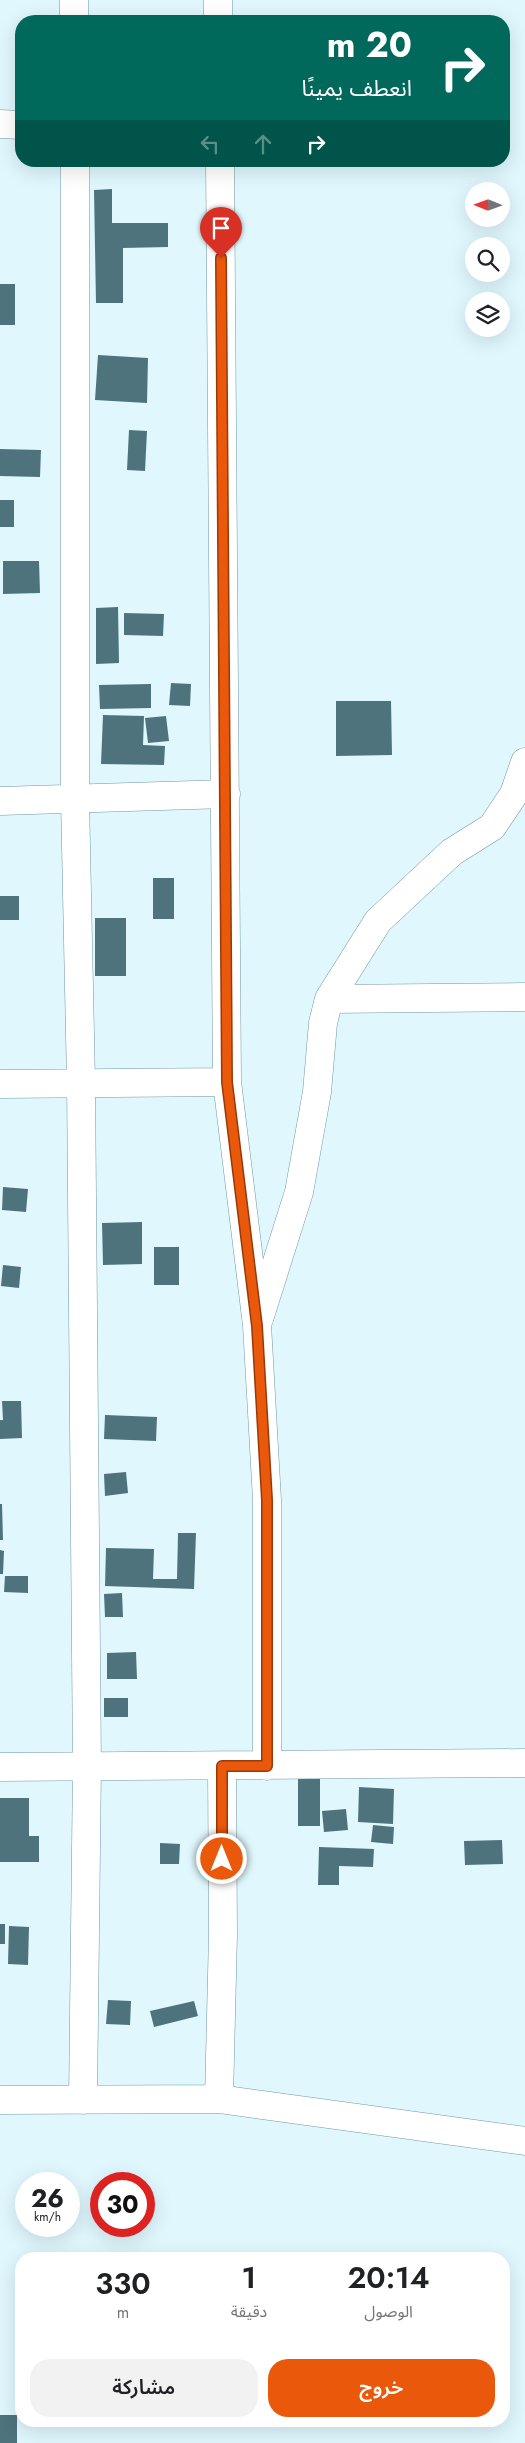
<!DOCTYPE html>
<html lang="ar">
<meta charset="utf-8">
<style>
:root{--surface:#fff;--page:#f2f2f2;--text:#202124;--muted:#757577;--accent:#ea580c}
body{margin:0;font-family:Jost,"Noto Sans Arabic",sans-serif;background:var(--page);color:var(--text);direction:rtl;height:100vh;display:flex;flex-direction:column;font-size:19px;white-space:nowrap}
*{box-sizing:border-box;margin:0}
p{font-size:16px;color:var(--muted)}
.icon{flex:none;width:28px;height:28px;fill:none;stroke:currentColor;stroke-width:2;stroke-linecap:round;stroke-linejoin:round}
.map{position:relative;flex:1;overflow:hidden;direction:ltr}
.drawer{position:absolute;left:15px;top:2252px;width:495px;height:175px;display:flex;flex-direction:column;background:var(--surface);border-radius:20px;box-shadow:0 5px 20px #0002;direction:rtl}
.drawer>*{flex:none}
.top-card{position:absolute;left:15px;top:15px;width:495px;height:152px;border-radius:20px;box-shadow:0 5px 20px #0002;direction:rtl;background:#00695c;color:#fff;overflow:hidden}
.needle{width:32px;rotate:271deg}
.fabs{position:absolute;left:465px;top:182px;display:grid;gap:10px}
.fabs a{display:grid;place-items:center;width:45px;height:45px;border-radius:50%;background:var(--surface);box-shadow:0 5px 20px #0002;font-size:25px}
.speed{position:absolute;left:15px;top:2172px;display:flex;gap:10px;font-size:25px;font-weight:700;text-align:center}
.speed>*{display:grid;place-content:center;width:65px;height:65px;border-radius:50%;background:var(--surface);box-shadow:0 5px 20px #0002;line-height:1}
.speed small{font-size:12px;font-weight:400}
.speed .limit{border:8px solid #d22;background:#fff;color:#111}
.pin{position:absolute;display:grid;place-items:center;width:42px;height:42px;color:#fff;margin:-51px -21px;border-radius:50% 50% 50% 0;rotate:-45deg;box-shadow:0 0 5px #0007}
.pin .icon{rotate:45deg}
.me{position:absolute;width:55px;margin:-28px;rotate:0deg;stroke-linejoin:round;filter:drop-shadow(0 0 4px #0008)}
.turn{display:flex;align-items:center;gap:18px;height:105px;padding:0 15px;font-size:22px}
.turn .icon{width:65px;height:65px;stroke-width:2.5}
.turn b{display:block;font-size:35px;line-height:42px}
.lanes{display:flex;align-items:center;height:48px;padding:0 15px;background:#0003;justify-content:center;gap:25px;direction:ltr}
.lanes .off{opacity:.35}
.eta{display:flex;justify-content:space-evenly;align-items:center;height:85px;text-align:center}
.eta b{font-size:30px;font-weight:600;line-height:35px}
.button{display:flex;gap:10px;margin-top:auto;padding:10px 15px}
.button a{flex:1;height:58px;border-radius:20px;background:var(--accent);color:#fff;font-size:20px;font-weight:600;line-height:58px;text-align:center}
.button a+a{background:var(--page);color:var(--text)}
.map>svg:first-child{display:block}
</style>
<div class="map">
<svg width="525" height="2443" viewBox="0 0 525 2443">
<rect width="100%" height="100%" fill="#dff7fd"/>
<!-- building -->
<path fill="#4e737d" d="M112,189V223H168V247L123,248V303H96L94,190Z
M0,284H15V325H0Z
M98,355L148,358L147,403L95,400Z
M129,430L147,431L145,471L127,470Z
M0,449L41,450L40,477L0,476Z
M0,500H14V527H0Z
M3,561H39L40,593L3,594Z
M118,607L119,663L96,664V608Z
M124,613L164,614L163,636L124,635Z
M171,683L191,684L190,706L169,705Z
M151,684V708L100,709L99,685Z
M336,701H391L392,755L336,756Z
M103,715L144,716L143,745L165,746L164,765L101,764Z
M166,716L169,741L148,743L145,718Z
M153,878H174V919H153Z
M0,896H19V920H0Z
M95,918H126V976H95Z
M3,1187L28,1189L26,1212L2,1210Z
M142,1222V1264L103,1265L102,1223Z
M154,1247H179V1285H154Z
M3,1265L21,1267L19,1288L1,1286Z
M2,1401H21L22,1438L0,1439V1420H3Z
M105,1415L157,1417L156,1441L104,1439Z
M126,1472L128,1493L105,1496L104,1474Z
M0,1504H2L3,1540H0Z
M178,1533H196L194,1589L105,1586L106,1548L154,1549L153,1579H177Z
M0,1550L4,1551L3,1574H0Z
M5,1576H28V1593L4,1592Z
M122,1593L123,1617H105L104,1594Z
M136,1652L137,1679H107V1653Z
M104,1698H128V1717H104Z
M320,1771V1826H298V1772Z
M359,1787L394,1789L393,1824L358,1822Z
M0,1798H29V1836H39V1862H0Z
M346,1809L348,1830L324,1832L322,1811Z
M373,1825L394,1827L393,1844L371,1842Z
M502,1840L503,1864L465,1865L464,1841Z
M160,1843L180,1844L179,1864H160Z
M319,1847L374,1849L373,1867L339,1866V1885H318Z
M0,1924H5V1944H0Z
M9,1926L29,1927L28,1965L8,1964Z
M108,2000L131,2001L130,2025L106,2024Z
M194,2001L198,2016L154,2027L150,2011Z
M0,2415H17V2443H0Z"/>
<g fill="none" stroke-linecap="round" stroke-linejoin="round">
<!-- minor casing -->
<g stroke="#7298a2" stroke-width="29">
<path id="minor" d="M74,0V21
M218,0V21
M0,124L21,125
M75,161V799L81,1082L87,1766L83,2100
M220,161L227,1082L257,1325L267,1500V1766
M0,801L226,794
M329,999L525,997
M0,1084L227,1082
M259,1319L299,1192L317,1092L323,1023L329,999L378,921L452,852L492,827L514,794L525,762
M0,1767L525,1763
M219,2099L223,1934L222,1766
M0,2100L219,2099L525,2141"/>
</g>
<!-- minor -->
<use href="#minor" stroke="#fff" stroke-width="28"/>
</g>
<g fill="none" stroke-linecap="round" stroke-linejoin="round">
<!-- route casing -->
<g stroke="#983908" stroke-width="12">
<path id="route" d="M221,258L227,1082L257,1326L267,1500V1766H222V1859"/>
</g>
<!-- route -->
<use href="#route" stroke="#ea580c" stroke-width="9"/>
</g>
</svg>
<div class="fabs">
<a><svg class="needle" viewBox="-14 -14 28 28"><path d="M0-13l5 13h-10z" fill="#e53935"/><path d="M0 13l5-13h-10z" fill="#757577"/></svg></a>
<a><svg class="icon" aria-label="search" viewBox="0 0 24 24"><circle cx="10" cy="10" r="6"/><path d="M15 15l6 6"/></svg></a>
<a><svg class="icon" aria-label="layers" viewBox="0 0 24 24"><path d="M12 4l9 5-9 5-9-5zM3 14l9 5 9-5"/></svg></a>
</div>
<div class="speed"><div>26<small>km/h</small></div><div class="limit">30</div></div>
<div class="pin" style="left:221px;top:258px;background:#d93025"><svg class="icon" aria-label="arrive" viewBox="0 0 24 24"><path d="M6 21V4h12l-3 4 3 4H6"/></svg></div>
<svg class="me" style="left:222px;top:1859px" viewBox="-20 -20 40 40"><circle r="17" fill="#ea580c" stroke="#fff" stroke-width="3"/><path d="M0-11L8 9 0 5-8 9z" fill="#fff"/></svg>
<div class="top-card">
<div class="turn"><svg class="icon" aria-label="right" viewBox="0 0 24 24"><path d="M7 20v-9h11M14 6l5 5-5 5"/></svg><div><b>20 m</b>انعطف يمينًا</div></div>
<div class="lanes"><svg class="icon off" aria-label="left" viewBox="0 0 24 24"><path d="M17 20v-9H6M10 6l-5 5 5 5"/></svg><svg class="icon off" aria-label="ahead" viewBox="0 0 24 24"><path d="M12 20V5M6 11l6-6 6 6"/></svg><svg class="icon" aria-label="right" viewBox="0 0 24 24"><path d="M7 20v-9h11M14 6l5 5-5 5"/></svg></div>
</div>
<section class="drawer">
<div class="eta">
<div><b>20:14</b><p>الوصول</p></div>
<div><b>1</b><p>دقيقة</p></div>
<div><b>330</b><p>m</p></div>
</div>
<div class="button"><a>خروج</a><a>مشاركة</a></div>
</section>
</div>
